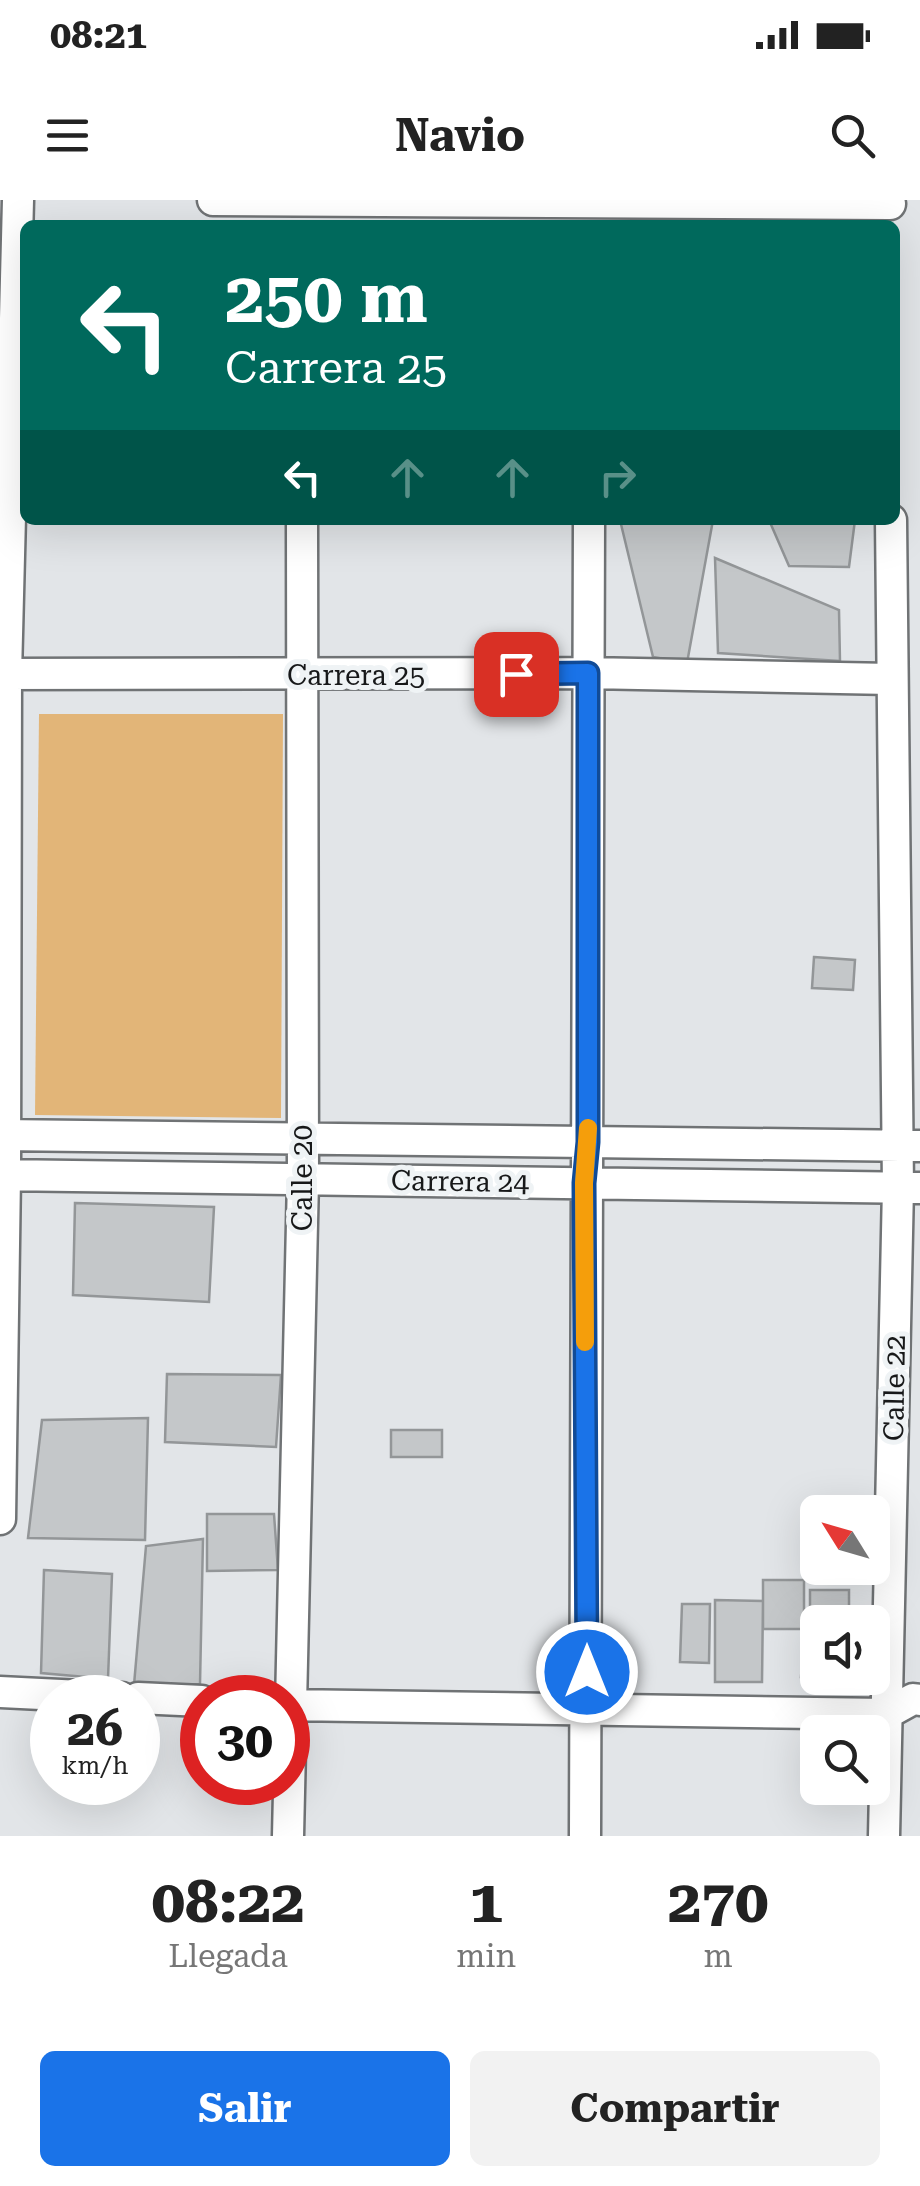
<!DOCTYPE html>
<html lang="es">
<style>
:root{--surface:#fff;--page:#f2f2f2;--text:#222;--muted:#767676;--accent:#1a73e8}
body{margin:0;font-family:"Roboto Serif",serif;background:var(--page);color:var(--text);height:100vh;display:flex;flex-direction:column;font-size:38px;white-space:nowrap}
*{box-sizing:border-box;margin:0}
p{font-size:32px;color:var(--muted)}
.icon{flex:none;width:55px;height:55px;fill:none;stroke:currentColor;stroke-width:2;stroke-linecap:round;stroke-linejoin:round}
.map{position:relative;height:1636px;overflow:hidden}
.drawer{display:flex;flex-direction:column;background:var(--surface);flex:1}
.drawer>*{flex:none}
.top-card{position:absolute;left:20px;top:20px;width:880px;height:305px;border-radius:15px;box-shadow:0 10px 40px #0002;background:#00695c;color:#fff;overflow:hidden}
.needle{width:65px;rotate:307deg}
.buttons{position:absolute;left:800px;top:1295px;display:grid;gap:20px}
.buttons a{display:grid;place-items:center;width:90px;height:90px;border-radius:15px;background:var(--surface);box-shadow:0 10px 40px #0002;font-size:50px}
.speed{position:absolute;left:30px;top:1475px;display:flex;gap:20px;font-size:50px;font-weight:700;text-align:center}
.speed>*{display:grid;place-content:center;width:130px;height:130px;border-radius:50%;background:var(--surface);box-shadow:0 10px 40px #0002;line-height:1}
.speed small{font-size:25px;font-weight:400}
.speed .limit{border:15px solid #d22;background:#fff;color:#111}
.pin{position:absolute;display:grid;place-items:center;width:85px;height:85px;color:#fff;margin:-42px;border-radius:20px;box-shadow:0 5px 15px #0006}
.me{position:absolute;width:110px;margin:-55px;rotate:0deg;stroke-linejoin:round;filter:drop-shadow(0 0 8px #0008)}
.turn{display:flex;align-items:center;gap:35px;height:210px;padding:0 40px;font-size:45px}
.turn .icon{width:130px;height:130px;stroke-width:2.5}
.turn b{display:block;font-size:70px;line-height:85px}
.lanes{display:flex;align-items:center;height:95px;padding:0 40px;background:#0003;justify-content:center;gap:50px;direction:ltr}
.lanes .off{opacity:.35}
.eta{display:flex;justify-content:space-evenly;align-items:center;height:170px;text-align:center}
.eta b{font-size:60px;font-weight:700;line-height:70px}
.cta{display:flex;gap:20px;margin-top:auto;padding:20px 40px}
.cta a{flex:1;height:115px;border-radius:15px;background:var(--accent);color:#fff;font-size:40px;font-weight:700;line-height:115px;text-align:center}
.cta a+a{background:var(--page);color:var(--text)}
.status{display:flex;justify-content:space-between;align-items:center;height:70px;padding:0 50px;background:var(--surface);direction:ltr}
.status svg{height:28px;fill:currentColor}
header{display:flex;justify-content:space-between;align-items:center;height:130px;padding:0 40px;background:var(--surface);font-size:45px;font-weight:700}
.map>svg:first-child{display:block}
</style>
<div class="status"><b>08:21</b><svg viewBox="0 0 49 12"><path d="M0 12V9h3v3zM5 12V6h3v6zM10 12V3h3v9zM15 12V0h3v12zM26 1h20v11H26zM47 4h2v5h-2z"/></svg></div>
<header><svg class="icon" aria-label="menu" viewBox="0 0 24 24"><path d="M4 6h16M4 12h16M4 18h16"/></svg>Navio<svg class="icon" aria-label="search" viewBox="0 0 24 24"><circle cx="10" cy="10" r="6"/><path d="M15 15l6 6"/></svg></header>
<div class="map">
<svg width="920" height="1636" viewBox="0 0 920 1636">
<rect width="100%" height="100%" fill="#e2e5e8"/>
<!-- green -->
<path fill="#e2b578" d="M39,514H283L281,918L35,915Z"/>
<!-- building -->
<path fill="#c4c7c9" stroke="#939698" stroke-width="2.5" d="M620,320H713L687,463L653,457Z
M769,320H855L849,367L789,366Z
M715,358L839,410L840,461L718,453Z
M814,757L855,760L853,790L812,788Z
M75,1003L214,1007L209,1102L73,1095Z
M167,1174L281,1175L276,1247L165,1242Z
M148,1218L145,1340L28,1338L42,1220Z
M391,1230H442V1257H391Z
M207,1314H274L278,1370L207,1371Z
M203,1339L200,1484L134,1485L146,1346Z
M44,1370L112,1374L108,1479L41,1473Z
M763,1380H804V1429H763Z
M810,1390H849V1422H818V1428H810Z
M715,1400L763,1401L762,1482H715Z
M682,1404H710L709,1463L680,1462Z
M804,1435L818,1436V1478L838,1479L801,1477Z"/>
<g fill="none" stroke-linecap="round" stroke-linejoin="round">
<!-- minor casing -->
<g stroke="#707375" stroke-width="35">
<path id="minor" d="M213,0L890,4
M0,474L588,473L891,479
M0,935L920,946
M0,975L920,988
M0,1319L5,975L6,474L18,0
M0,1492L122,1498
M138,1498L202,1501
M288,1505L886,1514L913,1499L920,1500
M288,1636L303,979L302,320
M585,1636L589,320
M884,1636L898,987L891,320"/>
</g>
<!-- minor -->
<use href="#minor" stroke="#fff" stroke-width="30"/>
</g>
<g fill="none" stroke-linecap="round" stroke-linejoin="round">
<!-- route casing -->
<g stroke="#114b97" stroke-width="25">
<path id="route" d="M516,474L588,473V942L584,983L587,1472"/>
</g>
<!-- route -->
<use href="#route" stroke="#1a73e8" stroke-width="18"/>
<!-- slow -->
<path stroke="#f59e0b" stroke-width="18" d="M585,1142L584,983L588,928"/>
</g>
<g text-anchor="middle" stroke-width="10" stroke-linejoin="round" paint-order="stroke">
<!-- street labels -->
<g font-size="28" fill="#171819" stroke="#eff3f5">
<text x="356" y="485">Carrera 25</text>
<text transform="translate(302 978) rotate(-90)" y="10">Calle 20</text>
<text transform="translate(460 981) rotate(1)" y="10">Carrera 24</text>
<text transform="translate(894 1188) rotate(-89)" y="10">Calle 22</text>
</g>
</g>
</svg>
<div class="buttons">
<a><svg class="needle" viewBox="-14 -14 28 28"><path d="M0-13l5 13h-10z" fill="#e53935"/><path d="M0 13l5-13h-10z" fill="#767676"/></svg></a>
<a><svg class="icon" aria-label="sound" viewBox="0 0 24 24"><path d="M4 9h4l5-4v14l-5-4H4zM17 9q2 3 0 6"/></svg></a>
<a><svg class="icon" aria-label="search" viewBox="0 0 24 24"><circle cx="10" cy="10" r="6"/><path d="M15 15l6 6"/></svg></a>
</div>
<div class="speed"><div>26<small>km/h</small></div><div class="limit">30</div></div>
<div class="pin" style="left:516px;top:474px;background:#d93025"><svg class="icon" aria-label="arrive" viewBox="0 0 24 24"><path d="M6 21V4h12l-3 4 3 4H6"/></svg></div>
<svg class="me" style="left:587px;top:1472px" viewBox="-20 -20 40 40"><circle r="17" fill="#1a73e8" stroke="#fff" stroke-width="3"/><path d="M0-11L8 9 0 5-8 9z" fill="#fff"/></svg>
<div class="top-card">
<div class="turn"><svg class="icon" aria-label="left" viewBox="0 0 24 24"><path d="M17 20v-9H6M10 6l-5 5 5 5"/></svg><div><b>250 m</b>Carrera 25</div></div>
<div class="lanes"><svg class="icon" aria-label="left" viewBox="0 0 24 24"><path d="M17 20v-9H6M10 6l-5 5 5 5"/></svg><svg class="icon off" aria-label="ahead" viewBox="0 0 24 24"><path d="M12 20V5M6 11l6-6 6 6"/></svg><svg class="icon off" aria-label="ahead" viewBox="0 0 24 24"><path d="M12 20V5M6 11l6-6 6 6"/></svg><svg class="icon off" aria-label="right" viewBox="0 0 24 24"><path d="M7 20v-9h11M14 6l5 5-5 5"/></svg></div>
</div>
</div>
<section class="drawer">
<div class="eta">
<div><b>08:22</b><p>Llegada</p></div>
<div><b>1</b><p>min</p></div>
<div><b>270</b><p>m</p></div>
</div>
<div class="cta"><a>Salir</a><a>Compartir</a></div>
</section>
